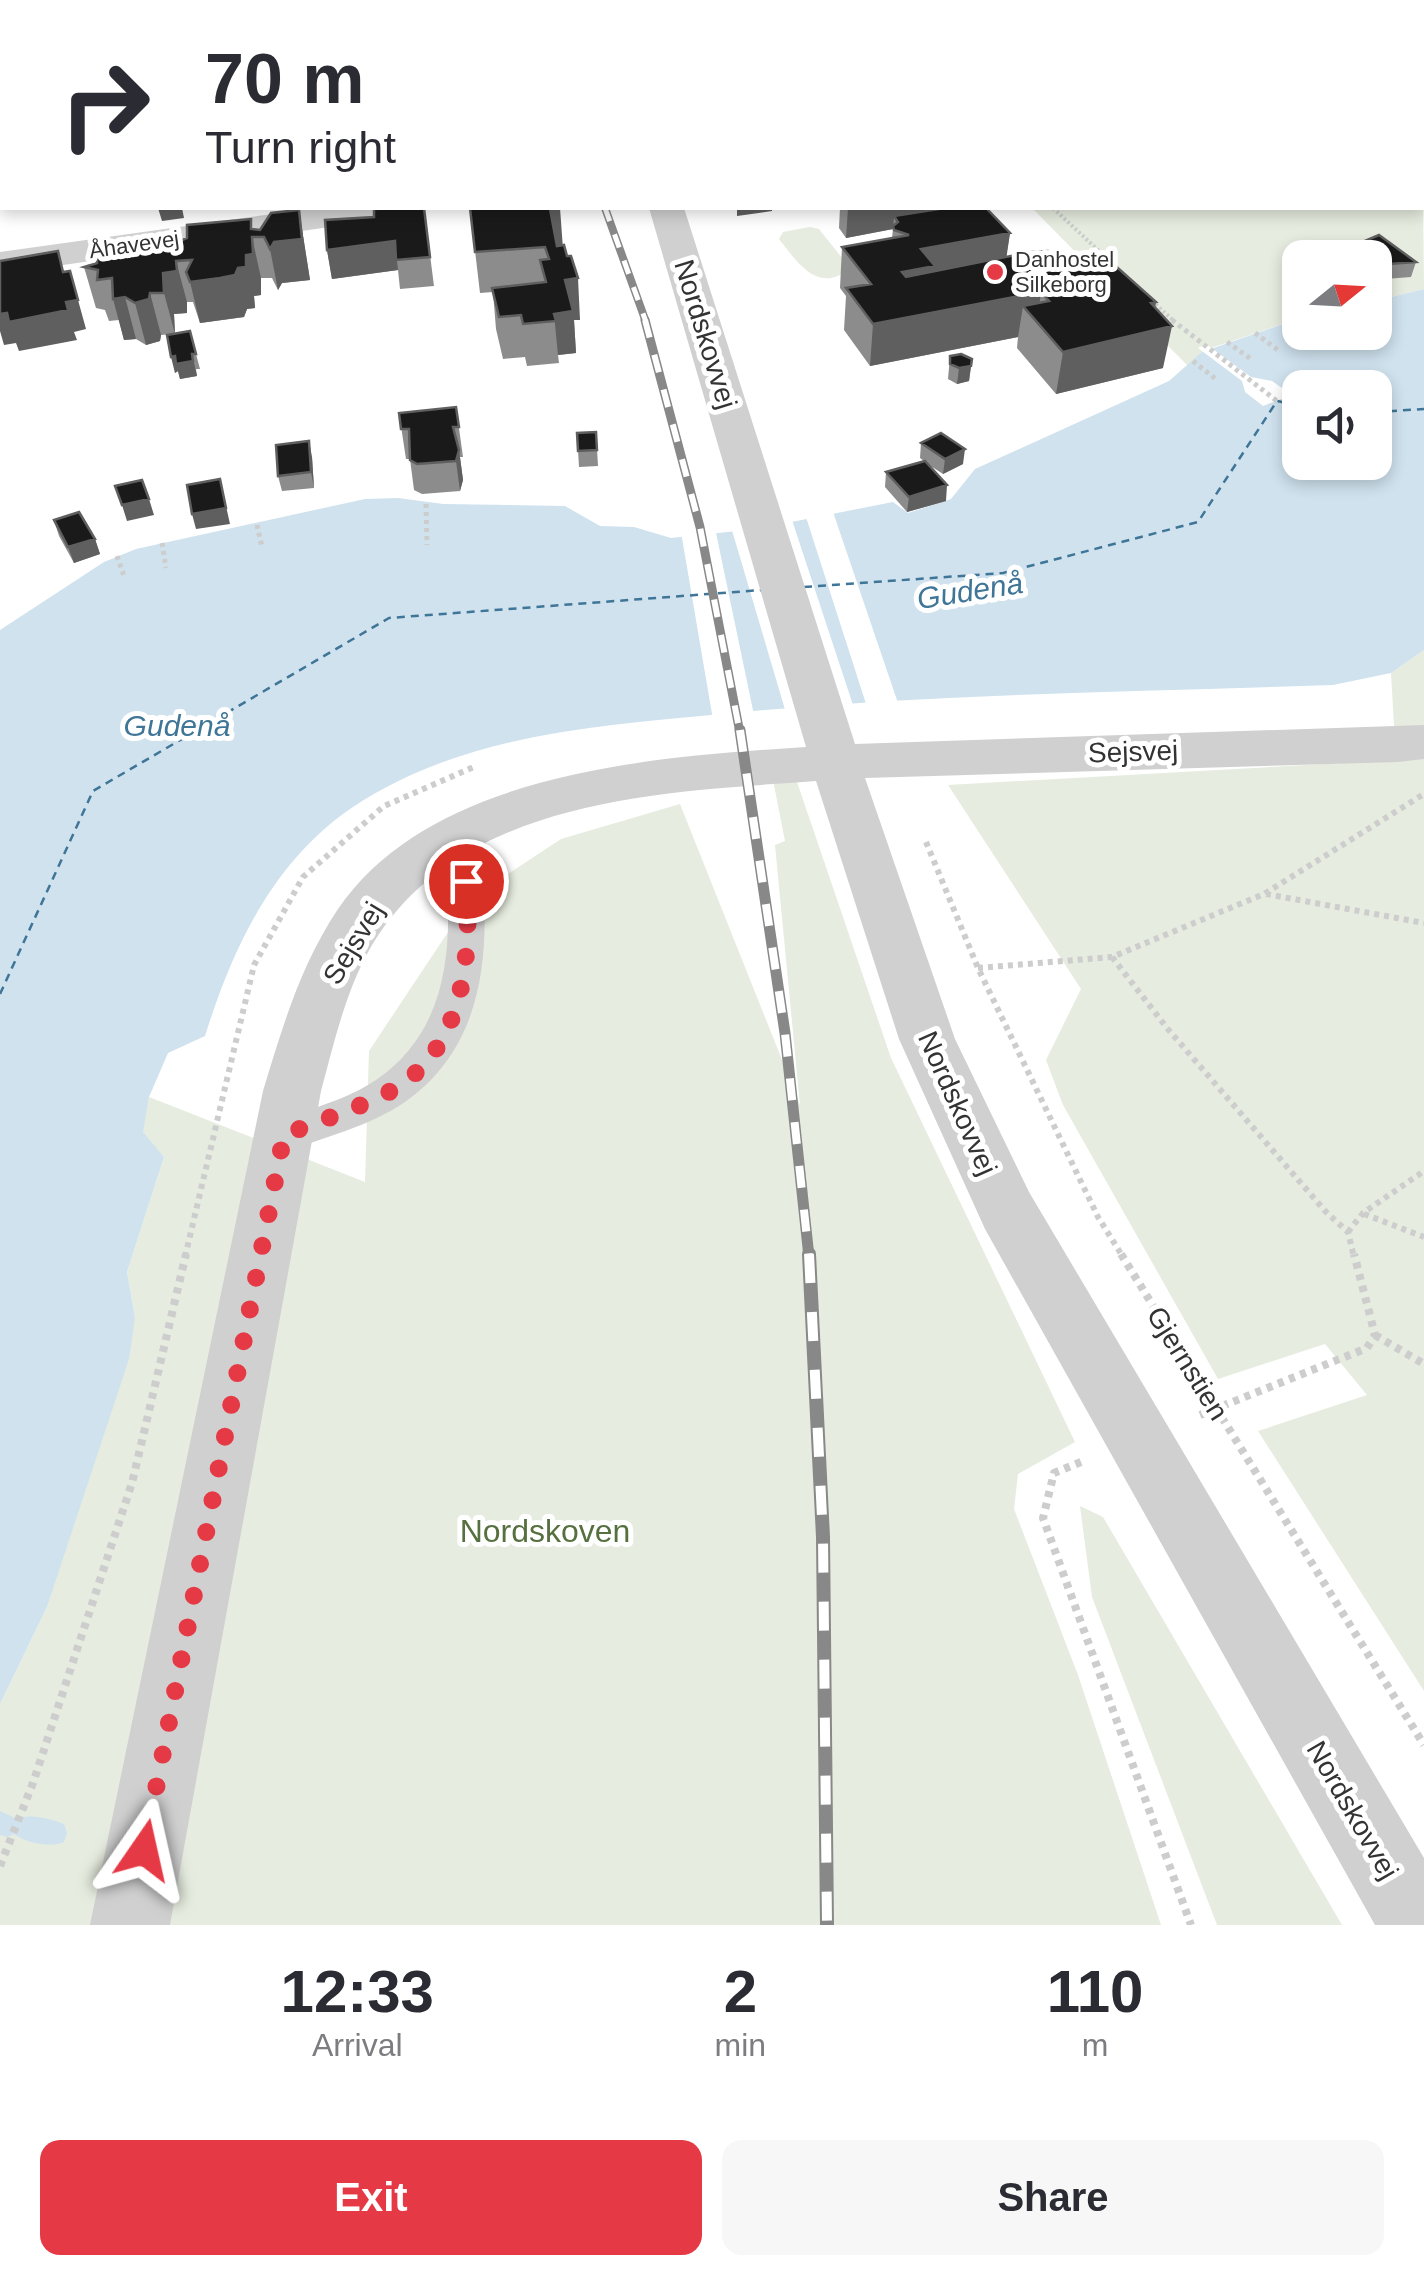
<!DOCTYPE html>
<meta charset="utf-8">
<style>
:root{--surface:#fff;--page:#f7f7f7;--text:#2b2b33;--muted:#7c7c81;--accent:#e63946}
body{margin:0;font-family:Arial,sans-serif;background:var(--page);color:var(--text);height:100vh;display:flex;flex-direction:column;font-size:38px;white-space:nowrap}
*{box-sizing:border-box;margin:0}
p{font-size:32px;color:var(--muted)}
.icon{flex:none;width:55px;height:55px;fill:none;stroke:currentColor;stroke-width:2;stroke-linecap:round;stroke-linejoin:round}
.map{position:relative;height:1925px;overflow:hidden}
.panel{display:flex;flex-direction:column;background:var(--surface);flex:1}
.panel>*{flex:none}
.top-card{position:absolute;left:0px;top:0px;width:1425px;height:210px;box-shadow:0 5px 15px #0003;background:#fff;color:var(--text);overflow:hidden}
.needle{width:65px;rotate:72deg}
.tools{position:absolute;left:1282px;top:240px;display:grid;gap:20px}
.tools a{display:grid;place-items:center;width:110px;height:110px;border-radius:20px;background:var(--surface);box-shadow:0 5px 15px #0003;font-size:50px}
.pin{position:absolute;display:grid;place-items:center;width:85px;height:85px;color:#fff;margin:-42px;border:5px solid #fff;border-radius:50%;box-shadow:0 2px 10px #0007}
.me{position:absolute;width:110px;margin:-55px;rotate:11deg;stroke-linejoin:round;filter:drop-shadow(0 0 8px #0008)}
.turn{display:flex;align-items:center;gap:35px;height:210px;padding:0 40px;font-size:45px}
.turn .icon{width:130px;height:130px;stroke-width:2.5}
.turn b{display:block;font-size:70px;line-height:85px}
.eta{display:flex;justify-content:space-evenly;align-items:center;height:170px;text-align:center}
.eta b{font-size:60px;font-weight:700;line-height:70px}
.button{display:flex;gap:20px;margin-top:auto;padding:20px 40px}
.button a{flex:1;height:115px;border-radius:20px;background:var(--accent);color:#fff;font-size:40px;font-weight:700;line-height:115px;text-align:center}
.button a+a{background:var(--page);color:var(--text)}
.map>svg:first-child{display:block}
</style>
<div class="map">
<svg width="1424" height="1925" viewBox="0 0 1424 1925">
<rect width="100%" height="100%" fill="#fff"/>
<!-- green -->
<path fill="#e6ecdf" d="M1423,196L1424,289L1375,301V258H1300V318L1211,348L1188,366L1032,208H1422Z
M810,227L819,229L850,268C818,295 798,263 779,239L783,232Z
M1424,650V1691L1258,1431L1367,1395L1325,1344L1218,1379L1063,1105L1046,1060L1081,989L948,785L1396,760L1391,673Z
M772,775L796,779L891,1058L1075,1442L1018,1474L1014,1509L1078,1675L1161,1925H0V1704L47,1607L135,1317L127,1272L164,1157L142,1132L149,1097L365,1182L369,1051L470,899L561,839L680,804L800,1105L775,845L785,841Z
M1080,1506L1103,1517L1342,1925H1217L1092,1597Z"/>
<!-- water -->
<path fill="#cfe2ee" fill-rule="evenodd" d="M1424,289V650L1391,673L1333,685C1129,692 925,694 722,714C595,726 463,734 353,807C273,861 233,947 205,1036L168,1053L149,1097L143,1132L164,1157L127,1272L135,1317L129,1359L47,1607L0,1704V630L104,562L136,549L365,499L398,498L443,504L565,506L600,526L634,527L671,538L756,529L893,502L908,513L951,499L975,469L1169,381L1202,352L1300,318V332H1375V301ZM1300,388H1375V462H1300Z"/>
<!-- pier -->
<path fill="#fff" d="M1206,344L1251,377L1272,381L1292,395L1263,406L1245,392L1242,381L1198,348Z
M832,509L899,706L867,707L805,514Z
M791,517L854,708L786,713L731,527Z
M715,528L754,715L713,720L681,532Z"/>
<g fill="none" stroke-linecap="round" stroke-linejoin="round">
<!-- stream -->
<path fill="#cfe2ee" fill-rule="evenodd" d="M0,1811L17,1819C30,1813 51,1819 64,1824L67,1833L64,1842C50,1848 26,1843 14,1834L7,1837L0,1835Z"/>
<!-- ferry -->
<path stroke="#3f7597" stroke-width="2.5" stroke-dasharray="8 6" stroke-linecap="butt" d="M1375,412L1424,409
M804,587L1003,573L1198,522L1277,401L1300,406
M0,994L93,791L389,618L762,590"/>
<!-- path-far3 -->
<path stroke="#cdcdcd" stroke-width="4" stroke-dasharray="2.5 2.5" stroke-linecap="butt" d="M1053,208L1114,265
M1152,301L1175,322"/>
<!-- path-far2 -->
<path stroke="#cdcdcd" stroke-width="5" stroke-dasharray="4 4" stroke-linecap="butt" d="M1172,320L1277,401
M1283,324L1306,340
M1255,333L1278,350
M1227,342L1251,359
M1193,361L1217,380
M426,504L427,545
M257,525L262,547
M162,543L166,568
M117,556L124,576"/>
<!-- path-far1 -->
<path stroke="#cdcdcd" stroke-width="6" stroke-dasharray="5 5" stroke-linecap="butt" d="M926,842L978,968L1098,1217L1123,1257
M1266,894L1424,923
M1112,957L1167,1028L1326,1212L1348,1232L1354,1257
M978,968L1112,957L1264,894L1424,794
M1364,1214L1424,1237
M1348,1232L1363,1213L1424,1171
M185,1257L254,965L303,877L384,806L474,767"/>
<!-- path -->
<path stroke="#cdcdcd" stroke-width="8" stroke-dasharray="6 6" stroke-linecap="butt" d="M1121,1254L1424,1745
M1375,1335L1424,1364
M1200,1415L1367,1348L1375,1335L1354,1254
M1081,1462L1054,1473L1043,1518L1191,1925
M0,1866L33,1783L132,1483L186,1254"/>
<!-- service -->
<path fill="#d0d0d0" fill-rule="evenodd" d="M460,823L472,827L478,836C491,932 493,1040 405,1102C370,1126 323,1138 284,1152L270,1147L264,1135L270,1123C305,1110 345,1101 376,1080C458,1024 453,925 442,836L448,827Z"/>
<!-- minor -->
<path fill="#d0d0d0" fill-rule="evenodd" d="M424,0H454L455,2H425Z
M809,0H839L840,2H810Z
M1422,44H1424V62H1422Z
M314,208H404L399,216L386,219L0,274V252Z"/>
<!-- tertiary -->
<path fill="#d0d0d0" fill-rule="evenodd" d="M576,0H606L607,2H577Z
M649,208H684L855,744L1424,725V759L1398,762L865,778L955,1039L1029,1192L1424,1858V1925H1375L985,1229L899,1039L816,781C667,792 473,796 379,934C348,980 335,1039 321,1091L170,1925H90L263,1091C282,1028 301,964 338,909C432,771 656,757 806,747Z"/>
<!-- rail-far3 casing -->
<g stroke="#888" stroke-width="8">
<path id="rail-far3" d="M605,208L646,322"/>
</g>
<!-- rail-far2 casing -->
<g stroke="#888" stroke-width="9">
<path id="rail-far2" d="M645,320L700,527L740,733"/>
</g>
<!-- rail-far1 casing -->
<g stroke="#888" stroke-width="11">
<path id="rail-far1" d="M740,730L785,1033L809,1257"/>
</g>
<!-- rail casing -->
<g stroke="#888" stroke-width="14">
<path id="rail" d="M809,1254L823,1537L827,1925"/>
</g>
<!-- rail-far3 -->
<use href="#rail-far3" stroke="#fff" stroke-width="5" stroke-dasharray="14" stroke-linecap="butt"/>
<!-- rail-far2 -->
<use href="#rail-far2" stroke="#fff" stroke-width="6" stroke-dasharray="18" stroke-linecap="butt"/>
<!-- rail-far1 -->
<use href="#rail-far1" stroke="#fff" stroke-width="8" stroke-dasharray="22" stroke-linecap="butt"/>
<!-- rail -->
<use href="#rail" stroke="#fff" stroke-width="10" stroke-dasharray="29" stroke-linecap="butt"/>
</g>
<!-- wall -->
<path fill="#8c8c8c" d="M0,0H70V2H2V8H0Z
M100,0H148L129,2H100Z
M863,0H1223L1222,2H863Z
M424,208L434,286L400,289L398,270L332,279L327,250L374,217Z
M470,208L563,245L580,320H574L576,353L558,355L559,363L527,366L525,357L503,359L496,329L493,292L480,293Z
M840,208H986L1010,233L1006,257L1064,268L1156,302L1155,308L1163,368L1056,394L1017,348L1018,337L870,366L844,330L846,296L840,288L842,247L892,238L893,229L846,238L839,228Z
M299,210L310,280L282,283L278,290L272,278H261V295L254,296L255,308L247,309L244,317L200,323L193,302H187V313L174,314L175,334L196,354L200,369H196L197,376L180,379L178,371L175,373L172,334L161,335L160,341L146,345L136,339L124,340L119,320L109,321L105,310L96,308L84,267L178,242L253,229L260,230Z
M1360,243L1416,262L1411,277L1385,279L1375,272V258H1356Z
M950,356L972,359L969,381L957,384L948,379Z
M456,407L463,457H460L463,480L460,491L422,494L414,490L410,459H406L399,413Z
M596,432L598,466L579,467L577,433Z
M921,443L963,464L943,474L926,463L946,501L907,512L885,487L886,472L924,461L920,458Z
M312,457L314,488L282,491L278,476Z
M54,520L95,539L100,554L74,563L59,536Z"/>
<!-- shaded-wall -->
<path fill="#5f5f5f" d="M336,0H409V2H321Z
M1158,0H1174V2H1157Z
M1179,0H1223L1222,2H1178Z
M2,173V203H0V174Z
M158,208H182L184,218L162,221Z
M560,208L563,249L553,250L550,209Z
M737,208H772V211L737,216Z
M848,208H932L930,223L894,216L893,229L846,238Z
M299,210L310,280L282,283L278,290L270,249Z
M1010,233L1004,274L931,307L902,272L921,249Z
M252,237L261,278V295L254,296L255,308L247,309L244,317L200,323L190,282L246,255Z
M395,241L398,270L332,279L327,250Z
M176,261L187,302V313L174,314L175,334L164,293L163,273Z
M70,271L86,329L74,332L77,340L19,351L16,343L4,345L0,331V314L66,302Z
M578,278L580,320H574L576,353L558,355L554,314L565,280Z
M1041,292L1037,323L1023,306L1018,337L870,366L873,324Z
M150,293L161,335L160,341L146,345L135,303Z
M125,297L136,339L124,340L113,299Z
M1156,302L1150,331L1172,326L1163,368L1056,394L1063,352L1151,303Z
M192,354L197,376L180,379L178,371L175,373L171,357Z
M971,366L969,381L957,384L959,368Z
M309,441L312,457L314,488L311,472Z
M965,449L963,464L943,474L945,459Z
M459,450L463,480L460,491L456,461Z
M220,479L230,524L196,529L192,514Z
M947,485L946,501L907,512L909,497Z
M149,499L154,515L127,521L122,505Z
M95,539L100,554L74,563L68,547Z"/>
<!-- building -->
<path fill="#1a1a1a" stroke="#5f5f5f" stroke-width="2.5" d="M659,0H685L686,2H660Z
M687,0H729L730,2H688Z
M867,0H1032L1034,2H868Z
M1033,0H1081L1083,2H1035Z
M1092,0H1149L1150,1L1094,2Z
M0,121H2V173L0,174Z
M395,208H424L430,257L396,260L395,241L327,250L325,220L374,217V209Z
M470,208H560L550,209L557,246L564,245L567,256H571L578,278L565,280L573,311L554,314L556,321L523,324L521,315L499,317L492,288L546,282L540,260L549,259L545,247L475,252Z
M945,208H986L1010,233L921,249L935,266L902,272L906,277L1031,252L1048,251L1064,268L1109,260L1156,302L1151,303L1172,326L1063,352L1023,306L1049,301L1041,292L873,324L846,288L871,284L842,247L909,235L894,230L893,226L898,222L894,216Z
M299,210L302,239L274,242L270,249L264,237H252L253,254L246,255V267L238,268L235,275L220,278L190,282L186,272L192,260L176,261L177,271L163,273L164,293H150L149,299L135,303L125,297L113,299L112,278L97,280L98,270L84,267L97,263V249L178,242L187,238V225L251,219V229L260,230L271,213Z
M1379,235L1416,262L1389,264L1360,243Z
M58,251L63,272L70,271L78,300L66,302L68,310L9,322L7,313L0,314V261Z
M190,331L196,354H192L193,361L176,364L175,356L171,357L167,335Z
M961,354L972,359L971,366L959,368L950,364V356Z
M456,407L459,427H453L459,450L456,461L417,464L410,460L409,429H401L399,413Z
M596,432L597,450L578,451L577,433Z
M941,433L965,449L945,459L921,443Z
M309,441L311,472L278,476L276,445Z
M925,461L947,485L909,497L886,472Z
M220,479L226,508L192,514L187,485Z
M142,480L149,499L122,505L115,486Z
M79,512L95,539L68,547L54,520Z"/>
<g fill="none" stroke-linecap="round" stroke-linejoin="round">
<!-- route -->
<path stroke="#e63946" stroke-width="18" stroke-dasharray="0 32.4" d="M144,1850L284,1135C317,1122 353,1110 385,1094C464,1055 472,958 466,881"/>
</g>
<!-- markers -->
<circle fill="#e63946" stroke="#fff" stroke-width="4" cx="995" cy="272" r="10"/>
<g text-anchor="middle" stroke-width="10" stroke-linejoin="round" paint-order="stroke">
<!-- far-street labels -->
<g font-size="22" fill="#333" stroke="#fff">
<text transform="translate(134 244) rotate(-8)" y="8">Åhavevej</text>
</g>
<!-- far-poi labels -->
<g font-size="22" fill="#333" stroke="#fff" text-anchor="start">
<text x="1015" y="267">Danhostel<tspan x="1015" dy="25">Silkeborg</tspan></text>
</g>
<!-- street labels -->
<g font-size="28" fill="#333" stroke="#fff">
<text transform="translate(706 334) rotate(73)" y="10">Nordskovvej</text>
<text transform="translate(1133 751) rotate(-2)" y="10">Sejsvej</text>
<text transform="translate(353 943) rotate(-59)" y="10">Sejsvej</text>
<text transform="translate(958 1103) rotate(66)" y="10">Nordskovvej</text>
<text transform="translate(1188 1363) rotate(58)" y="10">Gjernstien</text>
<text transform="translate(1353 1810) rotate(60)" y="10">Nordskovvej</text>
</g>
<!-- water labels -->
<g font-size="30" font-style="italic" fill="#3f7597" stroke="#fff">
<text transform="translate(970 591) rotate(-9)" y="10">Gudenå</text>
<text x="177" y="736">Gudenå</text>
</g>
<!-- near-park labels -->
<g font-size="32" fill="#56703f" stroke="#fff">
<text x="545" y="1542">Nordskoven</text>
</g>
</g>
</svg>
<div class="tools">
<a><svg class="needle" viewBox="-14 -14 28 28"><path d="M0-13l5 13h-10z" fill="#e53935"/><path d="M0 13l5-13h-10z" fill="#7c7c81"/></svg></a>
<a><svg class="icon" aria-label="sound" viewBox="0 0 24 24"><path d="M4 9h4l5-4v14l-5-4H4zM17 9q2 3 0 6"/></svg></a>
</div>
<div class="pin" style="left:466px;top:881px;background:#d93025"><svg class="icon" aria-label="arrive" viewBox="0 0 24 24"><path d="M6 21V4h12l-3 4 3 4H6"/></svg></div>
<svg class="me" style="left:144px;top:1850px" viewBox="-20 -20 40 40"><path d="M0-17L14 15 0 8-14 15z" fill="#e63946" stroke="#fff" stroke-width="4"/></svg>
<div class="top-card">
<div class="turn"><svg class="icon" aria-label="right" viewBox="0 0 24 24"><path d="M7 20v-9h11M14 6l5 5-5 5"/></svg><div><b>70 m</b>Turn right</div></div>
</div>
</div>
<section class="panel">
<div class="eta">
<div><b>12:33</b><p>Arrival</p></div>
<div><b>2</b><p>min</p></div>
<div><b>110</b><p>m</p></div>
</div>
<div class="button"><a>Exit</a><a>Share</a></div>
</section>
